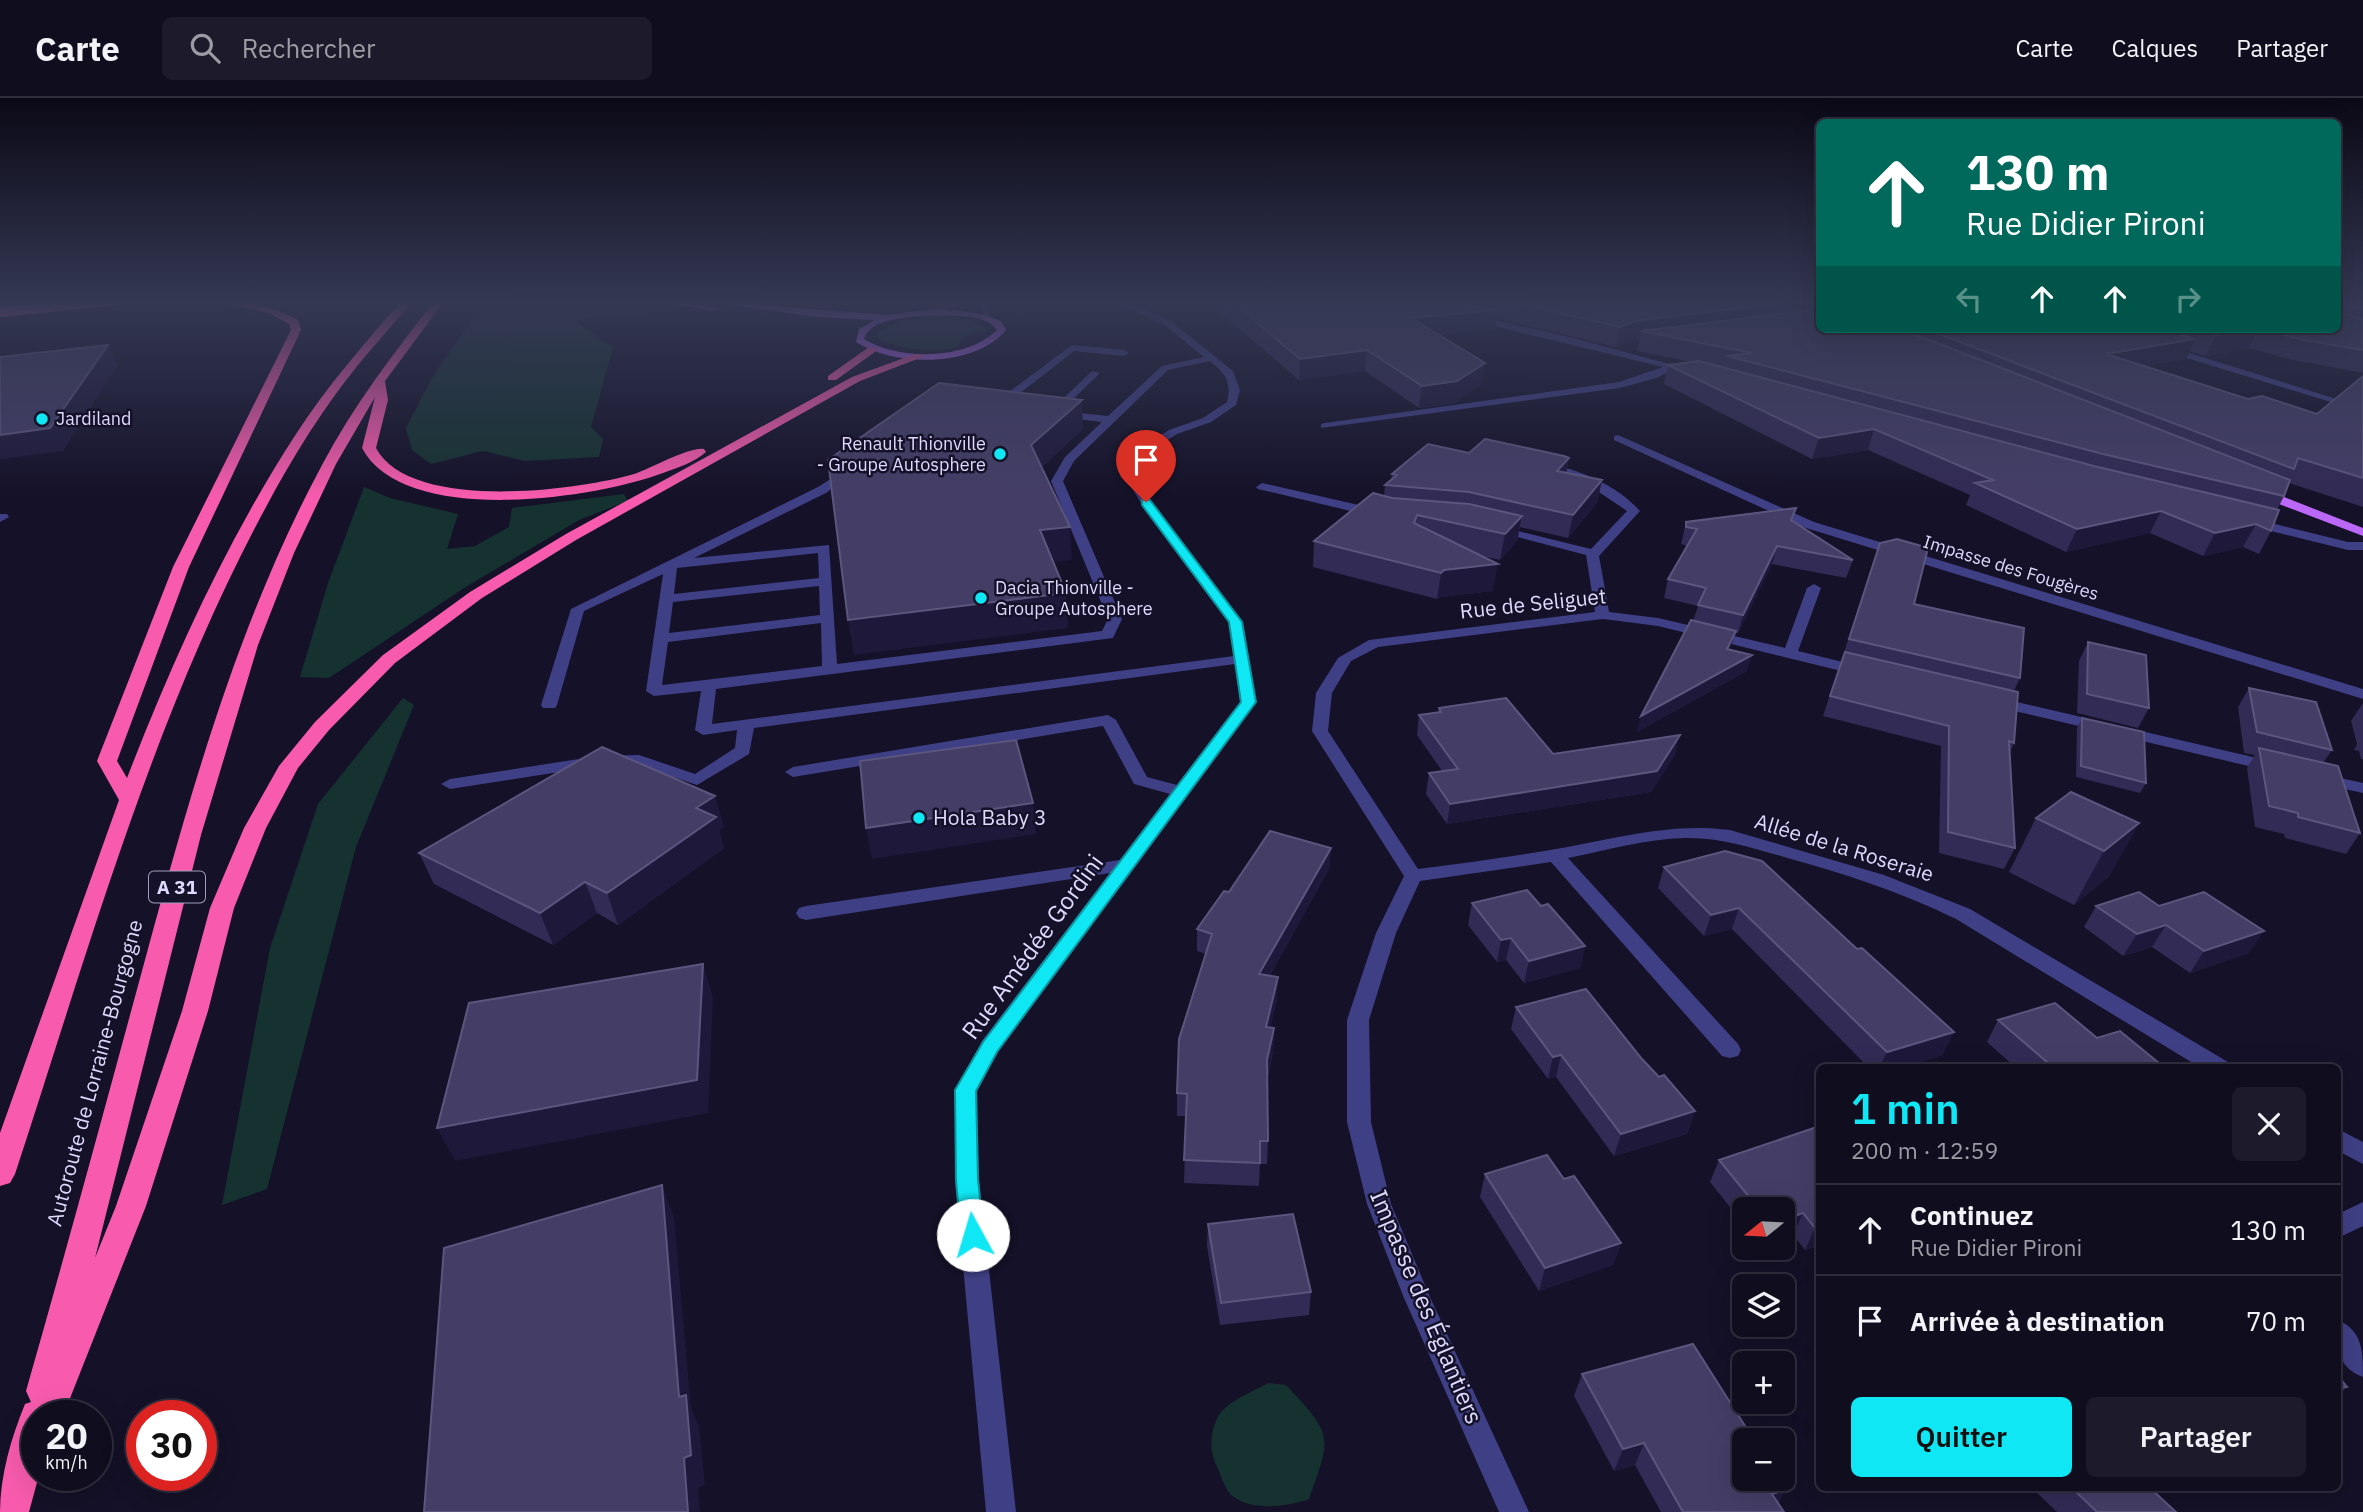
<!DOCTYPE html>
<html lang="fr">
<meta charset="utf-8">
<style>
:root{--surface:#0f0d1e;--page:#1d1b2b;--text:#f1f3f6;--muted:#9b9ca4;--line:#2f2d3c;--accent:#0fe8f4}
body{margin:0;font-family:"IBM Plex Sans",sans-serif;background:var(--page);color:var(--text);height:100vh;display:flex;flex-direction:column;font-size:26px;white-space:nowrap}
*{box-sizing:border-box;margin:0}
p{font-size:23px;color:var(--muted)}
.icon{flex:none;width:38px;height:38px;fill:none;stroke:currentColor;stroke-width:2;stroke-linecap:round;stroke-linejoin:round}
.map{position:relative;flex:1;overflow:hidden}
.sheet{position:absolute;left:1816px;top:966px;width:525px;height:427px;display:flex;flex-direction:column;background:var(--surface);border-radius:10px;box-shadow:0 7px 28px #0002,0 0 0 2px var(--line)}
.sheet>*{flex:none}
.hud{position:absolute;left:1816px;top:21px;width:525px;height:214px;border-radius:10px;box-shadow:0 7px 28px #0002,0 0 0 2px var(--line);background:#00695c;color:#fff;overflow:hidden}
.needle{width:46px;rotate:252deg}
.buttons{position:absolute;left:1732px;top:1099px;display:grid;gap:14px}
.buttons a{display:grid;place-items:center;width:63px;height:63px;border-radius:10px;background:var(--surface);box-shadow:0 7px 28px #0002,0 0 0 2px var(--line);font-size:35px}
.speed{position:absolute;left:21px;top:1302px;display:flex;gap:14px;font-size:35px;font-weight:700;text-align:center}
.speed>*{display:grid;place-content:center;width:91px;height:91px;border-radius:50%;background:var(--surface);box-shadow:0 7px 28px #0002,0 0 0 2px var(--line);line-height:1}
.speed small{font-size:18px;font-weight:400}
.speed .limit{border:10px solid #d22;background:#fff;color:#111}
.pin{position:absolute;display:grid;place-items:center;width:60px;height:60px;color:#fff;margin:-72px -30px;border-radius:50% 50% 50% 0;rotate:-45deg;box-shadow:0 0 7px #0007}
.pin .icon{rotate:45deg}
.me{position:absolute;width:77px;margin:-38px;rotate:354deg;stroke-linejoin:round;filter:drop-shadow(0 0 5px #0008)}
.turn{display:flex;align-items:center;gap:24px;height:147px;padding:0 35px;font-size:32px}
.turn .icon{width:91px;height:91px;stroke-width:2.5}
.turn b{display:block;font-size:49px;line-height:60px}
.lanes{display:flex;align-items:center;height:66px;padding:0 35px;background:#0003;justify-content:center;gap:35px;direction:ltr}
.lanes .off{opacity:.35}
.round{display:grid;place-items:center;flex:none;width:74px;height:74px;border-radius:10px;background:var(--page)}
.overview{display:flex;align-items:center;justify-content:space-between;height:119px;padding:0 35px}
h1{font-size:42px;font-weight:600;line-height:52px;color:var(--accent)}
.cta{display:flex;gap:14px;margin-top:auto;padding:14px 35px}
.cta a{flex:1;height:80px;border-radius:10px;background:var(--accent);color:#111;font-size:28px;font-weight:600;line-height:80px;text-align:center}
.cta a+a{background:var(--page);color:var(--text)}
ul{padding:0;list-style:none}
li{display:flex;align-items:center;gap:21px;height:91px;padding:0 35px;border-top:2px solid var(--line)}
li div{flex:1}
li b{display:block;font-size:26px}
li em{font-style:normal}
header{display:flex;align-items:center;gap:42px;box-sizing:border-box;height:98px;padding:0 35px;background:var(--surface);border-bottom:2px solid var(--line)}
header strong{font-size:33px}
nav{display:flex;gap:38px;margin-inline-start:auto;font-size:24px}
.search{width:490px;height:63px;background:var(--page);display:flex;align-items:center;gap:18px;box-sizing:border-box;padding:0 24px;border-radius:10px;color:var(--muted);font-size:26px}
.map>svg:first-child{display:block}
</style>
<header>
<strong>Carte</strong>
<div class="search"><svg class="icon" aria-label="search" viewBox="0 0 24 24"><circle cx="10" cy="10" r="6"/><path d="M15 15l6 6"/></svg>Rechercher</div>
<nav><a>Carte</a><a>Calques</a><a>Partager</a></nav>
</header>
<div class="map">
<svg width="2363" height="1414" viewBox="0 0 2363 1414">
<rect width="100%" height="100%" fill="#141128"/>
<!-- green -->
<path fill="#153230" d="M486,202H576L649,215L644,218L601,215L576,224L613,249L591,329L603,341L599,359L525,363L483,353L431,366L412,352L406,330L433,278Z
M936,218C954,218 970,219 985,229L986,234C978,235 967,236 961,243C959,244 959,247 958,248C943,257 890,251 877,239L878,234L900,223Z
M364,389L390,400L458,416L447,451L475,448L509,429L512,410L624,396L628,403L579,422L464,490L329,580L300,579L328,485Z
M403,600L414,607L356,749L267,1091L222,1107L270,850L318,706Z
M1268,1285L1286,1287C1333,1337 1332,1337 1309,1401C1286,1409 1250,1414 1230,1396C1225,1390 1221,1378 1218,1371C1210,1356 1209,1339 1216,1323C1223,1304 1251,1295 1268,1285Z"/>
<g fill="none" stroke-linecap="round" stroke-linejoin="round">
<!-- minor -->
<path fill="#3f3f85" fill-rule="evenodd" d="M953,202H965L936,216L929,214Z
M980,202H988L989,222L982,220Z
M1113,202H1124L1172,224L1233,273L1240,292L1236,307L1211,324L1177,336L1143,358L1137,378L1151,403L1243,524L1256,604L998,954L977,993L979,1082L1016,1414H986L955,1082V993L982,943L1110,775L806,822L799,820L796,815L799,810L806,808L1120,762L1170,696L1134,686L1103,628L793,679L785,674L793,669L1108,617L1116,622L1147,679L1177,687L1240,604L1235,566L754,630L749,656L697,687L637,667L598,668L450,691L441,686L450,681L598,658L639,657L695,676L735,650L737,632L703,637L695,632L701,593L654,598L646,593L663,476L584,513L557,607L555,610H543L541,607L571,511L818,389L848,370L854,373L852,375L826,395L694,460L829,447L837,566L1102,533L1108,521L1051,383L1065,359L1102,324L1053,318L1048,315L1092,273L1100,275L1061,313L1108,318L1162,268L1204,259L1166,228ZM1210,263C1225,275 1232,284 1227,304L1203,320L1169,332L1134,354L1125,378L1142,407L1229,524L1234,558L712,626L716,591L1113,540L1122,521L1063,383L1074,363L1168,272ZM818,455L819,480L674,496L677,470ZM819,488L820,517L669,535L673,504ZM821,525L822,568L662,587L668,544Z
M1473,217L1573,240L1695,273L1690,276L1673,272L1656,280L1620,290L1321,330V326L1325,325L1619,284L1663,269L1470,222Z
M1072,247L1124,252L1129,255L1124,258L1074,253L1001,310H993V306Z
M2164,249H2170L2343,303L2334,305L2164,253Z
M1618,337L1814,424L2363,591V601L1806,430L1614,342V338Z
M1543,364C1577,371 1616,386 1640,413L1599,458L1609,514L1658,520L1785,550L1807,490L1814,486L1821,490L1798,553L1867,570L1870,573L1862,578L1658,528L1603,521L1378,549L1351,563L1332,595L1328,633L1418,771C1464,765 1510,759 1556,751C1615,741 1669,724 1730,732L1884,777L1970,811L2228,964L2231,970H2201L1956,821C1901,794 1843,775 1784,759C1752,750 1719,739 1685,740C1645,741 1607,752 1568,760L1738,946L1741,952L1738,958L1730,960L1722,958L1551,764L1420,783L1396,835L1369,922L1371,1024L1391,1106L1430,1199L1529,1414H1499L1404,1200L1367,1106L1347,1024V922L1376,835L1404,778L1312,633L1316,595L1338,560L1369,542L1595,514L1586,457L1491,432L1497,428L1591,451L1627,413L1587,386L1539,369L1537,367Z
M1262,385L1376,411L1382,415L1376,419L1258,391L1256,389Z
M0,416H7L9,419L0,424Z
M2251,420L2348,444H2363V452H2348L2247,427L2245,424Z
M1995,599L2274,664L2282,669L2274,674L1989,607L1987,604Z
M2322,676L2363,685V695L2316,685L2313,681L2316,677Z
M2338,1031L2363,1044V1066L2338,1053Z
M2363,1104V1128L2338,1140V1116Z
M2338,1222C2363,1233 2363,1254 2363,1279C2335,1268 2338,1248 2338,1222Z"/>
<!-- major -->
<path fill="#bb67f8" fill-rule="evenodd" d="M59,202H85L0,215V209Z
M644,202H670L718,210L714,213Z
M698,202L889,217C927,211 965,208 1001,223L1006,232C974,270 895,269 856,244L859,231L875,222L817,219ZM918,218C938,218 986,213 997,232C967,262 899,263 864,241C870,221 900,221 918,218Z
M2258,392H2266L2363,430V438L2258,398Z"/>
<!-- highway -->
<path fill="#f85bad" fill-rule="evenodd" d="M106,202H143L138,205L0,219V213Z
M211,202C243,202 270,207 298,222L301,232L189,469L117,663L127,680C173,561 226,444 296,336C327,288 365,245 402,202H413C396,224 376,245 358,267C323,310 292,360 266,409C153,618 89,851 15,1076L10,1085L0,1088V1035L119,702L97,663L173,469L291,232L289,226L269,215Z
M435,202H445L385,283L388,302L376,350C410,414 576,393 634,376C650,371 690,348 704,351L706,354C695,364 677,370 663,375C594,401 404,429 362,350L375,299L336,366L294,455L258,547L201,737L95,1160L116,1108L182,913L210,810L244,730L279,668L315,624L383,557L470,494L566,436L852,279L915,256L925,258L860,283L576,442L482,500L395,565L329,632L298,670L266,730L234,810L208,913L146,1108L63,1318H37L39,1377L29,1414H0C0,1378 11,1340 25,1306L31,1304L26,1293C65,1157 102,1020 139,884C187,707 235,529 322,367C353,308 394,255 435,202Z
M869,249L879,251L836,282H828V278Z"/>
</g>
<!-- wall -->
<path fill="#322b55" d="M1211,202H1820V231H2338V202H2363V275L2293,262L2249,250L2206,258L2190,253L2186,261L2145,268L2248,301L2317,316L2363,278V409L2289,385L2284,398L2277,412L2271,433L2259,456L2243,449L2203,458L2150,435L2066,454L1966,407L1970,397L1868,352L1812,361L1664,286L1668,267L1692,264L1637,253L1640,241L1631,242L1616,249L1496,220L1495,231L1439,237L1482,286L1454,305L1419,310L1365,273L1299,282L1210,205Z
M1469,355L1569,360L1566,375L1602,382L1597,405L1568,440L1520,429L1517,443L1500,462L1478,457L1493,493L1440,499L1437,501L1313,469L1314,443L1384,398L1385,387L1391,383L1392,376Z
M1793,423L1853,462L1846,480L1772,466L1738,535H1735L1729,552L1747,573L1637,634L1693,523L1698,508L1664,500L1668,481L1687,448L1681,446L1686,424Z
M1880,445L1914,506L2020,580L2014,593V645L2010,654L2015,750L2004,771L1939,755L1941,648L1823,618Z
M2088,544L2149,610L2138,630L2077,615L2079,563Z
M2249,590L2332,652L2323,665L2360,735L2346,756L2285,740L2284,736L2255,729L2247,670L2255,657L2244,655L2238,609Z
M2363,605V661H2361L2359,653L2354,652L2357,646L2351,623Z
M1439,610L1553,656L1675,657L1651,694L1447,726L1426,696L1429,675L1442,673L1417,637L1419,617L1438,615Z
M2082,620L2146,685L2140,695L2076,679L2077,630Z
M2036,720L2139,725L2109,778L2074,807L2009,774Z
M724,729L719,732L724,750L618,827L597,815L553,847L434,786L419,755Z
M1331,750L1329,771L1270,877L1277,901L1270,930H1274L1273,953L1268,978V1043L1267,1066H1260L1259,1088L1184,1085L1186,1018H1177V995L1206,856L1197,853V831L1229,794Z
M1664,769L1857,851L1954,934L1942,957L1900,970H1869L1732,831L1704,838L1658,790Z
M1472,805L1541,808L1585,848L1580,870L1524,885L1506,862L1497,864L1468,827Z
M2096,808H2159L2249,855L2190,875L2152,849L2123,858L2084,829Z
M1516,909L1642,961L1659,979L1695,1013L1687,1036L1614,1058L1556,979L1548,981L1511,931Z
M1998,922L2097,940L2165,970H2016L1987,944Z
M1820,1028V1147L1805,1152L1793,1137L1783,1141V1111H1745V1128L1710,1084L1719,1062Z
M1485,1076L1564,1081L1621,1145L1613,1167L1539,1193L1480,1099Z
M1208,1126L1311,1194L1309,1217L1220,1227L1207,1148Z
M1582,1276L1785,1392L1778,1405L1784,1414H1661L1635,1367L1614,1373L1574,1298Z
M2338,1278L2347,1289L2338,1298Z
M2032,1390H2150L2176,1414H2057Z"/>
<!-- shaded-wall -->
<path fill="#1e193b" d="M1810,202H1819L1814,220L1641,233L1640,241L1631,242L1616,249L1620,229L1635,223Z
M2349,209L2339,228H2338V210Z
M1497,212L1495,231L1409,240L1411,220Z
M2253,231H2258L2249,250L2206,258L2216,237Z
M2195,241L2186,261L2097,277L2106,256Z
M108,247L118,267L63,353L1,361L0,362V337Z
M1367,252L1365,273L1299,282L1300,261Z
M1485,265L1482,286L1454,305L1419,310L1422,288Z
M1082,302L1083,331L1034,377L1031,347Z
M1874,331L1868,352L1812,361L1819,340Z
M1569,360L1565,382L1557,373Z
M1602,382L1597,405L1568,440L1573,417Z
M2161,413L2150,435L2066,454L2077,431Z
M1522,418L1517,443L1500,462L1505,436Z
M2256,426L2243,449L2203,458L2215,435Z
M1070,429L1072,462L1042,465L1040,432Z
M1777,448L1772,466L1738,535L1743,517Z
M1498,466L1493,493L1440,499L1437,501L1441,475L1444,472Z
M1066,495L1068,530L854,557L848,522Z
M1736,533L1731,548L1722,567L1727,551Z
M1752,557L1747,573L1637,634L1641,618Z
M1680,637L1675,657L1651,694L1447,726L1450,706Z
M715,698L724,729L719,732L724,750L618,827L607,795L696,710Z
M1033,705L1036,736L872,761L866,730Z
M2139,725L2109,778L2074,807L2104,753Z
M1331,750L1329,771L1258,898L1259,876Z
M585,784L597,815L553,847L540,815Z
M1739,810L1732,831L1704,838L1711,817Z
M2166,827L2152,849L2123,858L2137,836Z
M2264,833L2249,855L2190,875L2204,853Z
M1511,840L1506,862L1497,864L1501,842Z
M1585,848L1580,870L1524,885L1529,863Z
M703,866L713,899L708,1015L455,1063L437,1030Z
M1278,879L1277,901L1265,951L1266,929Z
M1274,930L1273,953L1266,985L1267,962Z
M1954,934L1942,957L1900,970H1879L1887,954Z
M1561,957L1556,979L1548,981L1553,959Z
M1695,1013L1687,1036L1614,1058L1621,1036Z
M662,1087L674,1119L691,1310L699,1328L705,1387L698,1390L700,1414H688Z
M1803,1115L1793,1137L1783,1141V1122Z
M1820,1128V1147L1805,1152L1815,1130Z
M1621,1145L1613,1167L1539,1193L1545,1170Z
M1644,1345L1635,1367L1614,1373L1623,1351Z
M1785,1392L1773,1413L1772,1396Z"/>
<!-- building -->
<path fill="#443e67" stroke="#5c567e" stroke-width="2" d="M1230,202H1444L1497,212L1411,220L1485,265L1457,283L1422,288L1367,252L1300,261Z
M1503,202H1810L1635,223L1620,229Z
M2338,202H2363V212L2349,209L2338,210Z
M1820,211V231H1901L2290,382L2284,398L2103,356L1727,258L1752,255L1641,233Z
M2338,215L2363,221V252L2303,242L2262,231H2338Z
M1926,231H2163L2195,241L2106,256L2248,301L2262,298L2317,316L2363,278V380L2298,360L2294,371Z
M2194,231H2253L2216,237Z
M108,247L50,330L0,337V259Z
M1699,263L2094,368L2279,412L2271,433L2256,426L2215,435L2161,413L2077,431L1975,385L1993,382L1874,331L1819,340L1668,267Z
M939,285L1082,302L1031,347L1070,429L1040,432L1066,495L848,522L828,362Z
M1485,341L1564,358L1569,360L1557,373L1602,382L1573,417L1469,394L1385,387L1397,377L1392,376L1428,346L1469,355Z
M1373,395L1392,400L1469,406L1522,418L1505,436L1417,417L1414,425L1498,466L1444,472L1441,475L1314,443Z
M1796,410L1791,422L1853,462L1777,448L1743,517L1698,507L1706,490L1668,481L1697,431L1686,429V424Z
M1897,441L1928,450L1914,506L2024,530L2020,580L1849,541L1880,445Z
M1691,522L1736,533L1727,551L1752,557L1641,618Z
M2088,544L2146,557L2149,610L2087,596Z
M1845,554L2018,594L2014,645L2009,643L2015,750L1948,734L1949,628L1830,598Z
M2249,590L2316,604L2332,652L2257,634Z
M1506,600L1553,656L1680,637L1657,673L1450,706L1429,675L1458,671L1419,617L1441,614L1439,610Z
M2082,620L2144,634L2146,685L2081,668Z
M1016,642L1033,705L866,730L860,663Z
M602,649L715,698L696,710L716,719L607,795L585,784L540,815L419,755Z
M2259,650L2338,668L2360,735L2298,719V715L2269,708Z
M2071,694L2139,725L2104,753L2036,720Z
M1270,733L1331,750L1259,876L1278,879L1266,929L1274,930L1267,962L1268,1043H1260V1065L1184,1062L1187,996L1177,995L1179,941L1212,836L1197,831L1224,793L1229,794Z
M1725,753L1762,763L1857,851L1862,850L1954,934L1887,954L1739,810L1711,817L1664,769Z
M1527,792L1541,808L1548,806L1585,848L1529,863L1511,840L1501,842L1472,805Z
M2139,794L2159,808L2204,794L2264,833L2204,853L2166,827L2137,836L2096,808Z
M703,866L697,982L437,1030L469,905Z
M1586,891L1642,961L1659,979L1664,977L1695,1013L1621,1036L1561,957L1553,959L1516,909Z
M2055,905L2097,940L2120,933L2165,970H2054L1998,922Z
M1820,1028V1128L1815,1130L1803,1115L1783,1122V1111H1759L1719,1062Z
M1547,1057L1564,1081L1574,1078L1621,1145L1545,1170L1485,1076Z
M662,1087L679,1299L686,1297L691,1357L684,1360L688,1414H424L444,1150Z
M1293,1116L1311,1194L1221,1205L1208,1126Z
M1693,1246L1754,1342H1745V1381H1778L1785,1392L1772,1396L1784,1414H1683L1644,1345L1623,1351L1582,1276Z
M2338,1278L2347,1289L2338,1290Z
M2072,1390H2150L2176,1414H2097Z"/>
<!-- sky -->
<linearGradient id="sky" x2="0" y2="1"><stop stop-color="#0b0916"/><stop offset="0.51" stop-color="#343853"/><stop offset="1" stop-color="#343853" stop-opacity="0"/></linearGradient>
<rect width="2363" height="400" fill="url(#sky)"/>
<!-- route -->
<path fill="#0fe8f4" stroke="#0a979f" stroke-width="2" d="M1142,402H1150L1242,524L1256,604L997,954L976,993L978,1082L984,1137L981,1144L973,1147L965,1144L961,1137L956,1082L955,992L983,944L1241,604L1229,524L1142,407Z"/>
<!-- markers -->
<g fill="#0fe8f4" stroke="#141128" stroke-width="2.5">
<circle cx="42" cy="321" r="7"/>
<circle cx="1000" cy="356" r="7"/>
<circle cx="981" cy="500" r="7"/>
<circle cx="919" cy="720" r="7"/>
</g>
<g text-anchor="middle" stroke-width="5" stroke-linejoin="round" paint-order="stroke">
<!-- far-poi labels -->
<g font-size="18" fill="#dddafd" stroke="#141128" text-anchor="start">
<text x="56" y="327">Jardiland</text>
<text x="986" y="352" text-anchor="end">Renault Thionville<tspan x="986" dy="21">- Groupe Autosphere</tspan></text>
<text x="995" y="496">Dacia Thionville -<tspan x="995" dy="21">Groupe Autosphere</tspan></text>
</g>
<!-- far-street labels -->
<g font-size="18" fill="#dddafd" stroke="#141128">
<text transform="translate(2011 470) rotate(17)" y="6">Impasse des Fougères</text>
</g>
<!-- shield labels -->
<rect fill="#141128" stroke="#a19ebd" stroke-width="2" x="149" y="773.5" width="56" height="31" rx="5"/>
<g font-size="19" font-weight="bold" fill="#dddafd">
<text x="177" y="796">A 31</text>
</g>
<!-- street labels -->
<g font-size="21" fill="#dddafd" stroke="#141128">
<text transform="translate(1533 506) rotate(-6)" y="7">Rue de Seliguet</text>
<text transform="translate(1844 750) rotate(17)" y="7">Allée de la Roseraie</text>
<text transform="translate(95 975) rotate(-75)" y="7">Autoroute de Lorraine-Bourgogne</text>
</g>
<!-- poi labels -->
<g font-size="21" fill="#dddafd" stroke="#141128" text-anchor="start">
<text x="933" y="727">Hola Baby 3</text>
</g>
<!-- near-street labels -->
<g font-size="24" fill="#dddafd" stroke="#141128">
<text transform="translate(1033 849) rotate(-54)" y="8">Rue Amédée Gordini</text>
<text transform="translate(1426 1209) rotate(67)" y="8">Impasse des Églantiers</text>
</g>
</g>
</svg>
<div class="buttons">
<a><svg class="needle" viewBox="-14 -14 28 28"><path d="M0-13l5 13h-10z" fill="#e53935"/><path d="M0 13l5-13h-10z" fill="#9b9ca4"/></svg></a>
<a><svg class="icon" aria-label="layers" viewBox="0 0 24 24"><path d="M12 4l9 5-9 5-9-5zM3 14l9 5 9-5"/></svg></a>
<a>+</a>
<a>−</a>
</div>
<div class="speed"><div>20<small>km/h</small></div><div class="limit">30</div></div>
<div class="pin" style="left:1146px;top:404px;background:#d93025"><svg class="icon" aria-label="arrive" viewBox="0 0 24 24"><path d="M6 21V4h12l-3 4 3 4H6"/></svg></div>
<svg class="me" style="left:973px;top:1137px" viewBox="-20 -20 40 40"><circle r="19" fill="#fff"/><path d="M0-13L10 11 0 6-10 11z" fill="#0fe8f4"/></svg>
<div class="hud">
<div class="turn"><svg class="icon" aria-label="ahead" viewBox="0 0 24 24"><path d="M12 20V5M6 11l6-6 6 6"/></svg><div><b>130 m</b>Rue Didier Pironi</div></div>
<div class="lanes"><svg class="icon off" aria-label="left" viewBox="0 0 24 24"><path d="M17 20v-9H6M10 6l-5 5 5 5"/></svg><svg class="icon" aria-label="ahead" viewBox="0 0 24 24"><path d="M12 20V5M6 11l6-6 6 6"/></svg><svg class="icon" aria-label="ahead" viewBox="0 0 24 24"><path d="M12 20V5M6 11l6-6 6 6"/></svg><svg class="icon off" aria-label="right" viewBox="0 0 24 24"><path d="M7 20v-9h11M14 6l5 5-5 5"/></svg></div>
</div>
<section class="sheet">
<div class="overview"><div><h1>1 min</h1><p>200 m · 12:59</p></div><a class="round"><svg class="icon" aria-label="close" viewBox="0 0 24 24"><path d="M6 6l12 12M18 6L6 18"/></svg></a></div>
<ul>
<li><svg class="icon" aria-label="ahead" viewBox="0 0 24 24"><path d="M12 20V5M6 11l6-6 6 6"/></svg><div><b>Continuez</b><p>Rue Didier Pironi</p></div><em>130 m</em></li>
<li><svg class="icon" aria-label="arrive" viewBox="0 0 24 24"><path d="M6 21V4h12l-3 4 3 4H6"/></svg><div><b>Arrivée à destination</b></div><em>70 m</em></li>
</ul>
<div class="cta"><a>Quitter</a><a>Partager</a></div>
</section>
</div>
